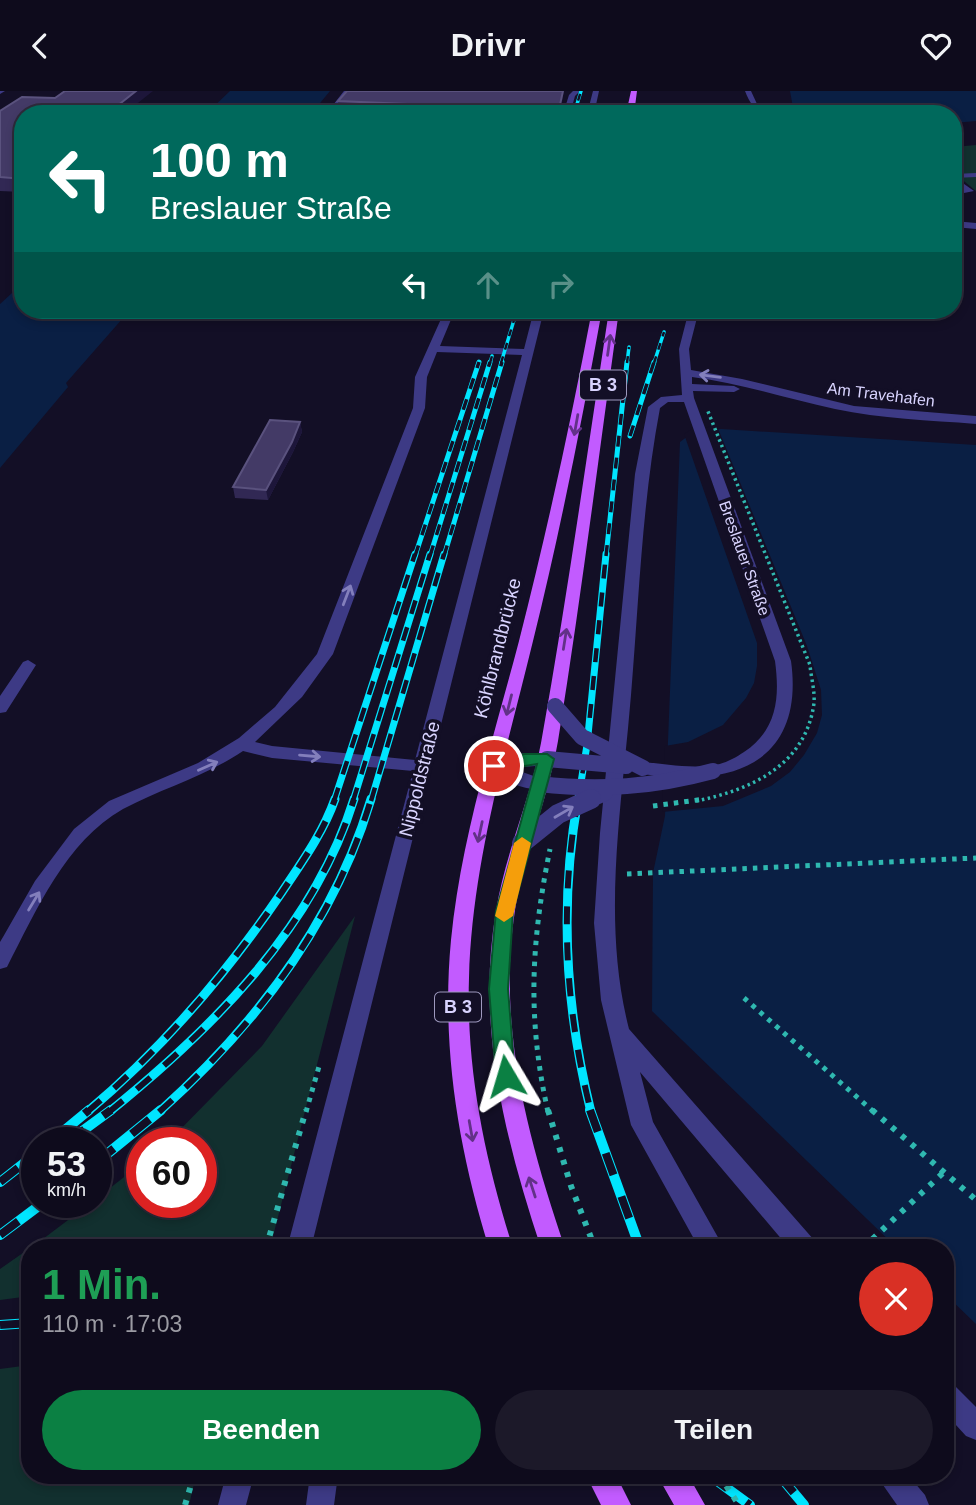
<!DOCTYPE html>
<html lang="de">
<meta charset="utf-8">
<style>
:root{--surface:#0e0b1c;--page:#1c1929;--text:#f1f3f6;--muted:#9b9ba3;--line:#2e2b3b;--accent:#0b8043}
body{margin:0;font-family:Arial,sans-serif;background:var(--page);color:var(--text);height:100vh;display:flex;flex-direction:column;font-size:26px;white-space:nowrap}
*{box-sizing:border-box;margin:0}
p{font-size:23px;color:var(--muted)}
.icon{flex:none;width:38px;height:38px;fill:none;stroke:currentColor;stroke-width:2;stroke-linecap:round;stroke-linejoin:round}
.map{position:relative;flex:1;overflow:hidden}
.sheet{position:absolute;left:21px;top:1148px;width:933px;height:245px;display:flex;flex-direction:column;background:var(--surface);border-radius:28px;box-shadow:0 4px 10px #0003,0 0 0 2px var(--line)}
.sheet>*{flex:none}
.top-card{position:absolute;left:14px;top:14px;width:948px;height:214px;border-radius:28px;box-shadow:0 4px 10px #0003,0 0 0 2px var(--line);background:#00695c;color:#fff;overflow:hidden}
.speed{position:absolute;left:21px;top:1036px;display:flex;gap:14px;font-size:35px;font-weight:700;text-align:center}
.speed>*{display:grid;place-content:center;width:91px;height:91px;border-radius:50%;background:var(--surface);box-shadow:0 4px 10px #0003,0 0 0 2px var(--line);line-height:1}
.speed small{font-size:18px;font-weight:400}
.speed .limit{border:10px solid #d22;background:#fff;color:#111}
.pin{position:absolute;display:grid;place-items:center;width:60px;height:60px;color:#fff;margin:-30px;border:4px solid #fff;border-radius:50%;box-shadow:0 2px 7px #0007}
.me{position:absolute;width:77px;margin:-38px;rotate:353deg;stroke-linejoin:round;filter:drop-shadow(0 0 5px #0008)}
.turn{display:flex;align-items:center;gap:24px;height:147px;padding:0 21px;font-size:32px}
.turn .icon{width:91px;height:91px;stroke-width:2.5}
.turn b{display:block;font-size:49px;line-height:60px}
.lanes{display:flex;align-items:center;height:66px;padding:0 21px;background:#0003;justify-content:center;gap:35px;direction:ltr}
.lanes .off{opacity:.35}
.round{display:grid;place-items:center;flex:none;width:74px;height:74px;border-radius:37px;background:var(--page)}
.headline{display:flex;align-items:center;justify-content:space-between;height:119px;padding:0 21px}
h1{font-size:42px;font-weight:700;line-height:52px;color:#1e9e55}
.primary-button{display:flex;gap:14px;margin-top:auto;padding:14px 21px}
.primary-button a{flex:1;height:80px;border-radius:42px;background:var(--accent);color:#fff;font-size:28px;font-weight:700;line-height:80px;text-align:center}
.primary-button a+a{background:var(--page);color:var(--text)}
header{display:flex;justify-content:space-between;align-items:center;height:91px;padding:0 21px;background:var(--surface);font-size:32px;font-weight:700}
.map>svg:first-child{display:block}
</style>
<header><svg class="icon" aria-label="back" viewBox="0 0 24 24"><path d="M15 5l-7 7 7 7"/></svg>Drivr<svg class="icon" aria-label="heart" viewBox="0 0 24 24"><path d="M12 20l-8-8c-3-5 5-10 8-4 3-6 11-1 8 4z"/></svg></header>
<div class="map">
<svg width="976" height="1414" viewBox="0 0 976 1414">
<rect width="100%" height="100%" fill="#130f26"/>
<!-- green -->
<path fill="#12302f" d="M976,54V100L954,82V56Z
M355,825L270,1157H31L92,1111H96V1108L142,1072V1111H201V1052H167L262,955Z
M30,1157V1205L0,1209V1178Z
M30,1274V1384H196L189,1414H0V1278Z"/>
<!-- water -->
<path fill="#0a1f44" d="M230,0H330L311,23H206Z
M790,0H976V30L954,32V23H800L794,22Z
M23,192V219H130L66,292L68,296L0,377V213Z
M721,338L976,354V1233L945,1203V1157H897L652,920L653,782L665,725L680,351L692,342Z"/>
<!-- pier -->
<path fill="#130f26" d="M717,335L807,555L821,599L822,624L817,642L804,664L790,681L771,695L723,715L662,721L665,655L688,651L723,634L746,607L754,592L757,575V552L684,343L692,338Z"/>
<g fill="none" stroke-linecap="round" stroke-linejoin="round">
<!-- path-far1 -->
<path stroke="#2fb8b0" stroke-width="5" stroke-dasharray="4.5 6" stroke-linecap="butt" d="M627,783L976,767
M744,907L874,1021
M306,1021L320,972"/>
<!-- path -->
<path stroke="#2fb8b0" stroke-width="6" stroke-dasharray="5 8" stroke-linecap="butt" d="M872,1019L976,1109
M266,1157L306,1019
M863,1157L944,1081
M185,1414L194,1384"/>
<!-- minor -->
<path fill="#3d3a85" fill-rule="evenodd" d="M0,0H5L0,3Z
M344,0H351L333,23H326Z
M573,0H580L575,5L570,23H563L569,4Z
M593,0H599L594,23H587Z
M745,0H751L757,13L774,23C757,23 751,15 745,0Z
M976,82V86L954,87V83Z
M954,88H957L974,100L954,104V100L962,99L954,93Z
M954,130L976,132V138L954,136Z
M445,219H455L440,255L524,258L534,219H544L311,1157H287L413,680L272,667L243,660C206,685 163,697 123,718C66,750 36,820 7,876L0,878V851L3,846L35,790L74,738L109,710L198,672L239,647L275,616L317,563L413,317L415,286ZM437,261L522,264L415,669L272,655L255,651L302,606L333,563L425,317L427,286Z
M689,219H699L689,258L691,279L742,288L854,315L976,325V333C929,329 881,328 835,318C787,308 741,292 692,286V293L734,295L740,298L734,301L693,300L694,307L791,570C803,656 751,693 670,685C659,684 641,686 634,677L643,671C666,673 691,678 714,674C724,673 735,667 744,661C777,639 780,607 775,570L684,311H668L660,317C642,412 639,508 631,604C622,715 601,829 629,938L814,1149L817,1157H789L640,981L653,1031L724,1157H699L631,1034L601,909L594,832L600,742L635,383L648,316L661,306L682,304L679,258Z
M28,569L36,574L6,621L0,622V605L23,571Z
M524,662H547L555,668L547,674L511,677L545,689L548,693L545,697C528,702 496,688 485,675L488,671Z
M945,1290L954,1294L976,1316V1349L966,1345L945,1322Z
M226,1384H254L246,1414H218Z
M310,1384H338L334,1414H306Z
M876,1384H908L925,1404L929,1414H897Z"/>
<!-- major -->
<path fill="#c25bff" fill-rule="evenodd" d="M631,0H637L634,23H626Z
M592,219H602C582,330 560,441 533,550C506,661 472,772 469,887C466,979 485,1069 513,1157H489C458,1057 441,954 451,849C461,747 493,649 519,550C547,440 571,330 592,219Z
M609,219H619C599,363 581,507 558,650C548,708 524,762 515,819C497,935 528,1048 565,1157H541C505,1048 476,935 496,820C505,763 530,709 541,652C567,508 587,363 609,219Z
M586,1384H616L631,1414H601Z
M657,1384H688L705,1414H674Z"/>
<!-- rail-far4 casing -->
<g stroke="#00e5ff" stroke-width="3.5">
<path id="rail-far4" d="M574,23L581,0
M490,272L492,265
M501,272L517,219
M627,272L629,256
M654,272L664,241"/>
</g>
<!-- rail-far3 casing -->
<g stroke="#00e5ff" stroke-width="5">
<path id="rail-far3" d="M630,345L654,271
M415,465L479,271
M430,465L490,271
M444,465L502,271
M606,465L627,271"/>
</g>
<!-- rail-far2 casing -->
<g stroke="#00e5ff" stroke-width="7">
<path id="rail-far2" d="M334,710L415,463
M353,710L430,463
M371,710L444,463
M578,710L587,654L606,463"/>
</g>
<!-- rail-far1 casing -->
<g stroke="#00e5ff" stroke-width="9">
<path id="rail-far1" d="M578,708C559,814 565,916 591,1021
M87,1021C162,958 227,882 282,801C302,771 323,742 335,708
M109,1021C212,938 314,837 354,708
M159,1021C255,935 334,833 371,708"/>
</g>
<!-- rail casing -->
<g stroke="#00e5ff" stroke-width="10">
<path id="rail" d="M590,1019L640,1157
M49,1052L89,1019
M66,1052L111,1019
M96,1072L161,1019
M0,1091L37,1062
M0,1144L44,1111
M0,1234L30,1232
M709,1384L750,1414
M779,1384L804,1414"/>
</g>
<!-- rail-far4 -->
<use href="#rail-far4" stroke="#130f26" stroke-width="2.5" stroke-dasharray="7" stroke-linecap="butt"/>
<!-- rail-far3 -->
<use href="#rail-far3" stroke="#130f26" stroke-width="3.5" stroke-dasharray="11" stroke-linecap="butt"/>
<!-- rail-far2 -->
<use href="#rail-far2" stroke="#130f26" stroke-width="4.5" stroke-dasharray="14" stroke-linecap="butt"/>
<!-- rail-far1 -->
<use href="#rail-far1" stroke="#130f26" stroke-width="6" stroke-dasharray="18" stroke-linecap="butt"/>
<!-- rail -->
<use href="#rail" stroke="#130f26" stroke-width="8" stroke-dasharray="23" stroke-linecap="butt"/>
<!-- path-bridge-far2 -->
<path stroke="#2fb8b0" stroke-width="3.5" stroke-dasharray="2.5 3.5" stroke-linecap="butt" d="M696,710C751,699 806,674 814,612C815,600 811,586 810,574L707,318"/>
<!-- path-bridge-far1 -->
<path stroke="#2fb8b0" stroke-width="5" stroke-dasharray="4.5 6" stroke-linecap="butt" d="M653,715L705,708
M548,1021C527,928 531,851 550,758"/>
<!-- path-bridge -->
<path stroke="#2fb8b0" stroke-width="6" stroke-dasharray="5 8" stroke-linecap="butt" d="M548,1019L571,1095L595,1157
M719,1384L739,1414"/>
<!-- minor-bridge-far1 -->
<path stroke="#3d3a85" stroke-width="16" d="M555,615L582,646L643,677
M547,668L626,675
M539,693C600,700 654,696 713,680
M587,710L605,702"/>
<!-- minor-bridge -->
<path stroke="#3d3a85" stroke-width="20" d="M522,752L558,723L591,708"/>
</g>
<!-- wall -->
<path fill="#312854" d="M153,0L23,23V101L0,100V20L55,7Z
M347,0L560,23L339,22L338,10Z
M300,331L302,341L293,361L268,409L235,407L233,396Z"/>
<!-- shaded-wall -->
<path fill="#1d163a" d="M136,0H153L124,23H107Z
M563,0H564L560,23H558Z
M300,331L302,341L293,361L268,409L266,399Z"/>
<!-- building -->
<path fill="#433a66" stroke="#5a527e" stroke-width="2" d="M65,0H136L107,23H23V88L0,86V20L22,6L55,7Z
M347,0H563L558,23H479L481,20H474L476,16L338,10Z
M270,329L300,331L292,351L266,399L233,396Z"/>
<!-- one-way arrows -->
<defs><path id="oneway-shaft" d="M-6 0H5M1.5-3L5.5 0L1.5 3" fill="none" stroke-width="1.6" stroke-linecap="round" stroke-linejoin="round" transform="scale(1.75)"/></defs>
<g stroke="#623188">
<use href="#oneway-shaft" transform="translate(609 254) rotate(-82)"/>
<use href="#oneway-shaft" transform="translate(576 334) rotate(100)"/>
<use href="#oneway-shaft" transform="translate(565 548) rotate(-81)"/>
<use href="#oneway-shaft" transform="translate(509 614) rotate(104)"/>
<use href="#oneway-shaft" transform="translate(480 741) rotate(102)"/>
<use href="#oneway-shaft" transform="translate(471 1040) rotate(80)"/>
<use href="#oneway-shaft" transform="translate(532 1096) rotate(-108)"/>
</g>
<g stroke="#837fbc">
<use href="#oneway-shaft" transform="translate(710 285) rotate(-173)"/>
<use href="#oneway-shaft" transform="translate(347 504) rotate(-69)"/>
<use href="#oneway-shaft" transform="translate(310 665) rotate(5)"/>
<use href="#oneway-shaft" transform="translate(208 675) rotate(-24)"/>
<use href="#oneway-shaft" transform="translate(564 721) rotate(-30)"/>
<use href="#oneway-shaft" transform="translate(34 810) rotate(-59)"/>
</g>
<!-- route -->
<path fill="#0b8043" stroke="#07532c" stroke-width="2" d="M524,663H547L554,668L513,820L508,898L515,985L513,991L506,994L499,991L496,985L489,898L496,820L537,673L494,680L487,675L489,671Z"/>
<!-- slow -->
<path fill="#f59e0b" d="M522,746L531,752L513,825L504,831L495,825L514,752Z"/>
<g text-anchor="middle" stroke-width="7" stroke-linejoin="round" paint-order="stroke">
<!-- far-street labels -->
<g font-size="16" fill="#d9d4ff" stroke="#130f26">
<text transform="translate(881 303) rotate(7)" y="6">Am Travehafen</text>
<text transform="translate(745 467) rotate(70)" y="6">Breslauer Straße</text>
</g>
<!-- shield labels -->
<g fill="#130f26" stroke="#9e99be" stroke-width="2">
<rect x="580" y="279.5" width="46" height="29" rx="5"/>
<rect x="435" y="901.5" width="46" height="29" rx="5"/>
</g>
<g font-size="18" font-weight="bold" fill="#d9d4ff">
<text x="603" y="300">B 3</text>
<text x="458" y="922">B 3</text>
</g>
<!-- street labels -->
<g font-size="19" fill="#d9d4ff" stroke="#130f26">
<text transform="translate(497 557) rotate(-76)" y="7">Köhlbrandbrücke</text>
<text transform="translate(419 688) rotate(-76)" y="7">Nippoldstraße</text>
</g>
</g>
</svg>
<div class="speed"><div>53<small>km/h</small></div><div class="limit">60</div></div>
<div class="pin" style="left:494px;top:675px;background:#d93025"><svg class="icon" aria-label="arrive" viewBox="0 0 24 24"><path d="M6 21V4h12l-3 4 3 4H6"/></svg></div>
<svg class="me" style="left:506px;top:985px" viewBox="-20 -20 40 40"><path d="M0-17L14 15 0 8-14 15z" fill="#0b8043" stroke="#fff" stroke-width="4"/></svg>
<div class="top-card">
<div class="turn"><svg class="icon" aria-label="left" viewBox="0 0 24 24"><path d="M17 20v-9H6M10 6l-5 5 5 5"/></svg><div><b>100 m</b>Breslauer Straße</div></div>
<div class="lanes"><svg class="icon" aria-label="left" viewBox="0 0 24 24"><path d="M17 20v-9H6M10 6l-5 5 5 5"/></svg><svg class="icon off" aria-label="ahead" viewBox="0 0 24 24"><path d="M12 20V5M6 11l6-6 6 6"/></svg><svg class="icon off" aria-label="right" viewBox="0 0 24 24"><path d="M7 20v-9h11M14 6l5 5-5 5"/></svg></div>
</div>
<section class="sheet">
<div class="headline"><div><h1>1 Min.</h1><p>110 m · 17:03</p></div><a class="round" style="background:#d93025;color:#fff"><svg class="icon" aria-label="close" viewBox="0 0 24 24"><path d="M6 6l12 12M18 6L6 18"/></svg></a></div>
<div class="primary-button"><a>Beenden</a><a>Teilen</a></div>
</section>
</div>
